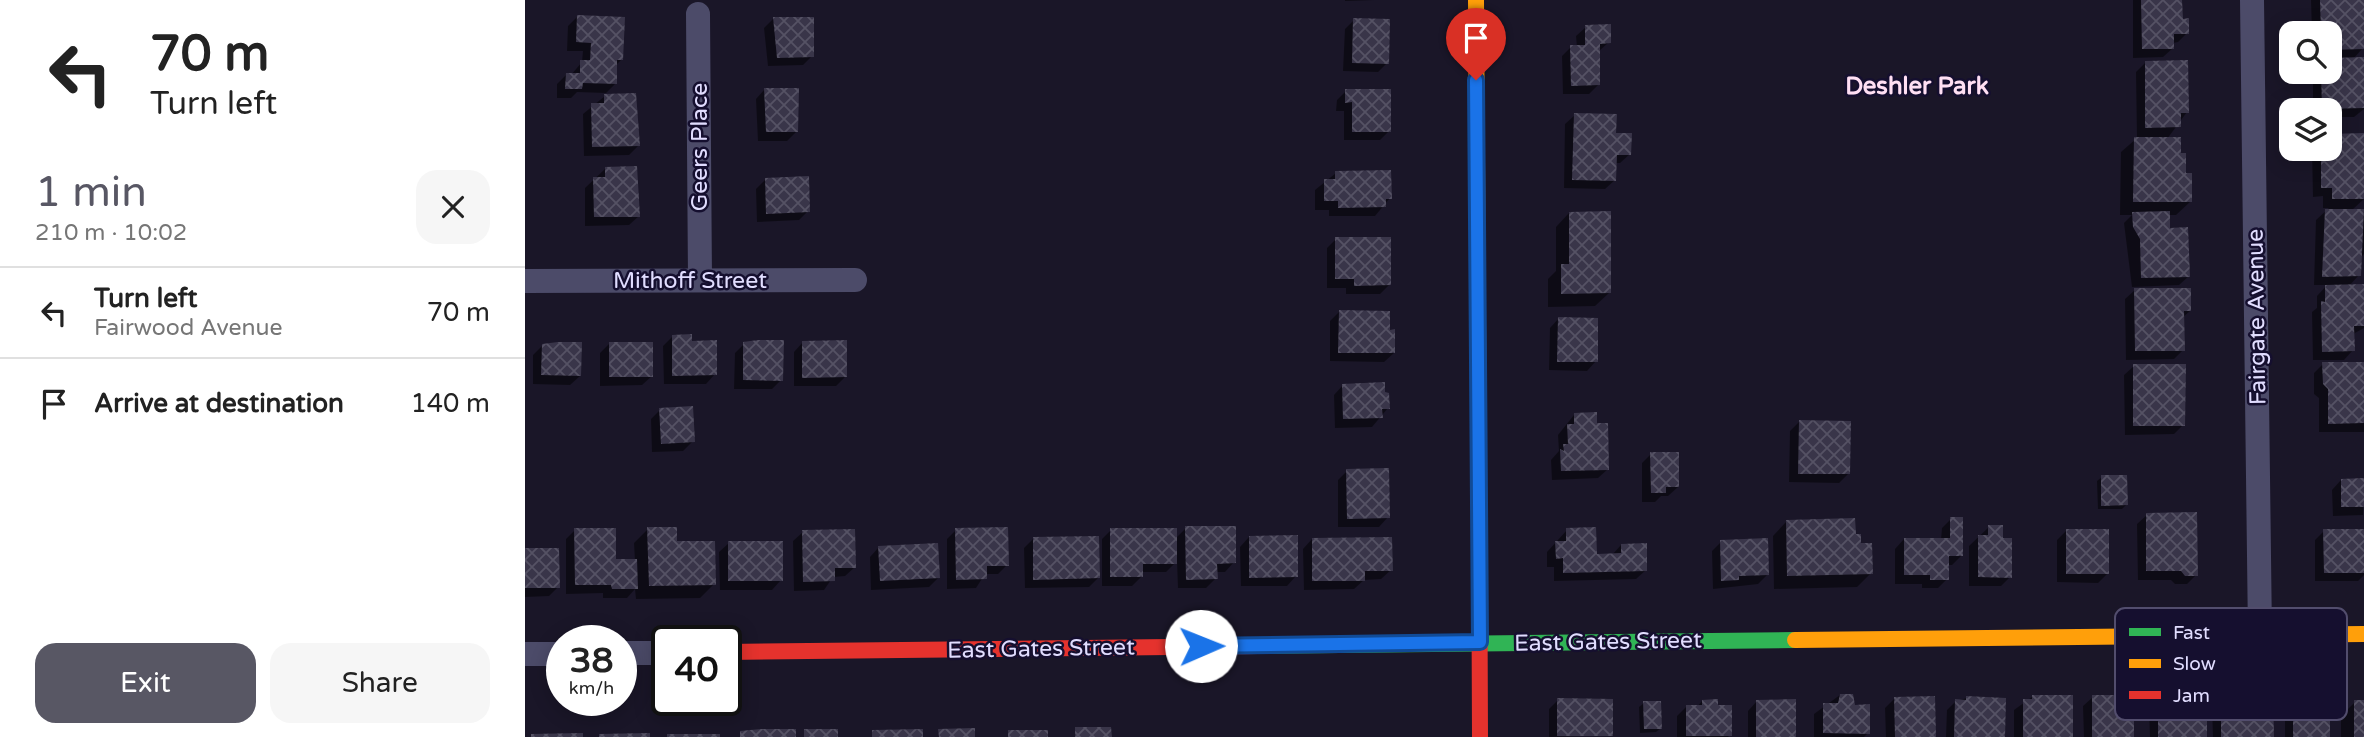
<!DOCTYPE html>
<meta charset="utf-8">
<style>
:root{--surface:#fff;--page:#f6f6f6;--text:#222;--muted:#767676;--line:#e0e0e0;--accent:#585764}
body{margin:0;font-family:"Varela Round",sans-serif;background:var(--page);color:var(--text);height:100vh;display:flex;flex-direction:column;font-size:26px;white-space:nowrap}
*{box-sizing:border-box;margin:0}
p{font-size:23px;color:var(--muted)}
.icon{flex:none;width:38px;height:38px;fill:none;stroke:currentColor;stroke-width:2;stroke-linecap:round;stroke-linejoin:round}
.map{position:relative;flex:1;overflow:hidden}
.panel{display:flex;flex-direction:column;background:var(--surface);width:525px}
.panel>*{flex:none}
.top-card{background:#fff;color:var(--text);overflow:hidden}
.fabs{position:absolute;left:1754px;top:21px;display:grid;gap:14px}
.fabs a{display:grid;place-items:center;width:63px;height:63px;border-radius:14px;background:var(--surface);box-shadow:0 4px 18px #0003;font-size:35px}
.speed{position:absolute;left:21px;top:625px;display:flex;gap:14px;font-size:35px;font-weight:700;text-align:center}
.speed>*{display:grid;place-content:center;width:91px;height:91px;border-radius:50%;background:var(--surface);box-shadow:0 4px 18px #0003;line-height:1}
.speed small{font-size:18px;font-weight:400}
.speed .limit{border:4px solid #111;border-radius:10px;background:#fff;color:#111}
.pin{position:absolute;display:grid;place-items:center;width:60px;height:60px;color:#fff;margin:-72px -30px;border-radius:50% 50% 50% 0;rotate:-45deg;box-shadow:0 0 7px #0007}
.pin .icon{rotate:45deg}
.me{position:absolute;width:77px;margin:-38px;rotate:89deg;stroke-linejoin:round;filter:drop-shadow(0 0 5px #0008)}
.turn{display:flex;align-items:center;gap:24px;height:147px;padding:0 35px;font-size:32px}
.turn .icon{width:91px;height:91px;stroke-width:2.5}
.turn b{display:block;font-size:49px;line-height:60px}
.round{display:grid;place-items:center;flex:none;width:74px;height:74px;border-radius:21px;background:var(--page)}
.head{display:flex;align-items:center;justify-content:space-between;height:119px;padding:0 35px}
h1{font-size:42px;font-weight:600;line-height:52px;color:var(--accent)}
.primary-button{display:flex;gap:14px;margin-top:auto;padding:14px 35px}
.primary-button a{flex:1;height:80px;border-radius:21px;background:var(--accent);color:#fff;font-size:28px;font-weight:600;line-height:80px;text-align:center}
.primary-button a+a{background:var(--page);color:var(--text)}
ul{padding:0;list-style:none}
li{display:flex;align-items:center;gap:21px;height:91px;padding:0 35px;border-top:2px solid var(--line)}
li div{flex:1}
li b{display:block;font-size:26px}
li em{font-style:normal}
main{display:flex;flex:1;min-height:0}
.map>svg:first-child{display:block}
</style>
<main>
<section class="panel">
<div class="top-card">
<div class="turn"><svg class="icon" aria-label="left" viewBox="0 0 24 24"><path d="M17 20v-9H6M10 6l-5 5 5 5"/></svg><div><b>70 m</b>Turn left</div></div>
</div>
<div class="head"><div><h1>1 min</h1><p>210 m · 10:02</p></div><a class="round"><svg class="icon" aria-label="close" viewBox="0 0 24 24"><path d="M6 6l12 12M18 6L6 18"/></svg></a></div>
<ul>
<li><svg class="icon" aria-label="left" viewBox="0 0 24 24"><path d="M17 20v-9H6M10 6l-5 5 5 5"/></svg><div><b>Turn left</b><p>Fairwood Avenue</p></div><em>70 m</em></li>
<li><svg class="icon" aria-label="arrive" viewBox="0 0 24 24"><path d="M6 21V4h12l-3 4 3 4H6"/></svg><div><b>Arrive at destination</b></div><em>140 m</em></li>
</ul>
<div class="primary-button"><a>Exit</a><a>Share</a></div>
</section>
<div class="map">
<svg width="1839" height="737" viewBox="0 0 1839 737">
<defs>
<pattern id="building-cross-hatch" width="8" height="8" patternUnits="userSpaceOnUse" patternTransform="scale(1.75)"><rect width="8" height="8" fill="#393549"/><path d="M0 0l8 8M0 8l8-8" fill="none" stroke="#555264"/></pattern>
</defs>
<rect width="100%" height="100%" fill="#1a1628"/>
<!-- shadow -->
<path fill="#0007" d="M820,0H849L820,1Z
M1608,0H1656V21L1662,33L1653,42L1648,43V48L1638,57L1608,58Z
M1786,0H1838V48L1828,59L1839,74V109L1829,117H1804V110H1788V72H1804V33H1787Z
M52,17L97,59L90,66V84L81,93L52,92L46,98H32V84L42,74L46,75L57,62L58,51H42L43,26Z
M248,19L287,56L278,65L243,66L239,28Z
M829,20L862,63L853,72L818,71L820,29Z
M1061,27L1084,42L1073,52L1074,84L1064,94H1038L1037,56L1046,47H1052L1051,36Z
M1620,63L1662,112L1642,139L1654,154L1665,202L1651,215H1643V230L1664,276L1654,285L1607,287L1599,223L1607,215H1595L1596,152L1612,138L1611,72Z
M240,89L272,131L262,141H233L231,99Z
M821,91L864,131L855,140H819V111H811L812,100Z
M80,96L113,146L104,155L59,156L58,114Z
M1050,115L1105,154L1095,163H1090V180L1080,189L1039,188L1040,124Z
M1839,135V199L1827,210H1839V254L1835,258L1834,275L1824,286L1839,285V328L1828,334V350L1819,360H1788L1787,312L1792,308V296L1802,285H1789L1791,220L1804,208H1798V196L1788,197L1787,149H1804Z
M81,168L114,216L104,225L60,226V188Z
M811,173L865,198L850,216H804V210H790V190Z
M240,180L283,211L274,220L232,222L231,189Z
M1044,213L1084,293L1070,306L1023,307V279L1031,271V227Z
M811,239L864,285L855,294H821V288H802V248Z
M1610,290L1665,311L1657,318L1658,350L1649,359L1601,360L1600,299Z
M814,312L863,332L869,353L859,362L805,361V321Z
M1034,318L1071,361L1062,371L1024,370L1025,328Z
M148,336L165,342L190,374L181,384H139L138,346Z
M278,342L320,377L311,386H269V352Z
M84,344L127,376L117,385L75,386V353Z
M219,344L256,380L247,389H209L210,353Z
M17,346L55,376L45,385L8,384V355Z
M1839,363V432H1794V398L1789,394V373L1798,364Z
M1609,366L1658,425L1649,434L1600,435L1599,375Z
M818,385L863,408L847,427L810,428L809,395Z
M135,410L168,441L158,451L127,452L126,419Z
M1049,415L1083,469L1073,478L1027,480L1026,460L1034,451L1033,435Z
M1274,422L1323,474L1314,483L1264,482L1265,431Z
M1126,454L1153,487L1143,496H1136L1130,502H1117V463Z
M822,471L863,517L854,527H813V480Z
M1577,477L1601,505L1597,509H1573L1572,481Z
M1816,480H1839L1838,515L1808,516L1807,490Z
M1622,515L1671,575L1662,584H1650L1646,580H1613L1612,524Z
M1426,519L1436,556L1427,565H1422V579L1413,588H1397V584H1370V549L1379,539L1416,540L1417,528Z
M1261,522L1334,545L1346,573L1332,587L1249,589L1248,536Z
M1464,527L1476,540L1485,577L1476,586H1444V546Z
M661,528L709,562L700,572H691V578L681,588H653L652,561L641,572H616V577L607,586H577V539L586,530L650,539Z
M123,529L151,543L189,584L175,598L111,599L110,589L102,598H78V593L41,594V539L50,530L90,561H110L109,543Z
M431,530L482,565L473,574H460L451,588L422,589V539Z
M1042,530L1071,555H1087L1096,545L1121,570L1111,579L1029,581V567H1022V552Z
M1542,530L1583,573L1573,583L1532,582V540Z
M1799,531H1839V575L1833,581H1790V540Z
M278,532L330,567L320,576L308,577L299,590L269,591L268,541Z
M724,537L771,576L762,586H716L715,547Z
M508,539L573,578L564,587L500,588L499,548Z
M787,539L866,570L856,579L839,580L829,589L779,590L778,549Z
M1196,542L1242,575L1233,584L1188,589L1187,551Z
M204,543L256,580L247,590H195L194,552Z
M354,547L413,578L404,587L346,590L345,557Z
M0,550L33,587L24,596L0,597Z
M1315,695L1343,733L1339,737H1289V714Z
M1697,696L1747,737H1688L1687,706Z
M1777,696L1803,737H1760V710Z
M1507,697L1546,737H1489V710Z
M1568,697L1607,737H1559L1558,706Z
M1370,698L1409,737H1361L1360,708Z
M1442,698L1478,737H1421L1422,710L1431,701Z
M1033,700L1086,735L1024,737V709Z
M1634,700L1681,737H1625L1624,709Z
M1177,701L1205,735L1203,737H1152V716L1161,707H1172Z
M1232,701L1268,737H1223V711Z
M1830,702H1839V737H1816V716Z
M1119,703L1136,728L1131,732L1115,733L1114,707Z"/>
<!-- building -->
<path fill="url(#building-cross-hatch)" d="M1616,0H1657L1658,19L1664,18V34H1649V49H1617Z
M1795,0H1839V49L1804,50V33H1796Z
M52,15L100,17L98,60H92V84L58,83L57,89H40L41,73H55V60H65L66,43L51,42Z
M248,17H289V57L252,58Z
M828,18L865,19L864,64L827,63Z
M1086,24V43L1075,44V85L1046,86L1045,45H1060V25Z
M1839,57V108L1797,109L1796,72H1804V58Z
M1663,60L1664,113H1656V127L1620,128V61Z
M239,88H274L273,132H241Z
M820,89H866V132H827V102L820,103Z
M111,93L115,146L67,147L66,103H79V94Z
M1049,113L1092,114L1091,133H1107L1106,155H1092L1091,181L1047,180Z
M1839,133V199H1807V188H1796V149H1804V134Z
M1609,137H1656V153H1661V173H1667V202H1608Z
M112,166L115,217H69L68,177H80V167Z
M866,170L867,199H861V207L813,208V201H799V179H810V171Z
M284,176L285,212L241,214L240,178Z
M1800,209H1839L1836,276L1797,277Z
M1086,211V293L1036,294V264H1044V212Z
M1645,211V228L1663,227L1665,277L1616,278L1615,239L1608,227L1607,212Z
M810,237H866V285L829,286V279H810Z
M1839,284V326H1829L1830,351L1797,352L1796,301L1800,302V285Z
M1609,288H1666V311H1659L1660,351H1610Z
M814,310L865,311V330L870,329V353H813Z
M1033,317L1073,318V362H1032Z
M167,334V341L192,340V375L147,376V335Z
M233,340H259L258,381L218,380V342Z
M322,340V377L277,378V341Z
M33,342H57L56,376L16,375L17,344Z
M84,342H128V377H84Z
M1797,362H1839V423L1803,424V389L1798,384Z
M1608,364H1661L1660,426H1608Z
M860,382V392L864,393L865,409H857L858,418L818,419L817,384Z
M168,406L170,442L136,444L134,408Z
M1072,412V423H1083L1084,470L1036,471L1035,449L1039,451L1038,444H1043L1042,424H1049V413Z
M1274,420L1326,421L1325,474H1273Z
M1125,452H1154V487H1141V493H1126Z
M864,468L865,518L822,519L821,469Z
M1576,475H1602L1603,505L1576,506Z
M1839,478V507H1816V479Z
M1672,512L1673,576H1660L1656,571H1621V513Z
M1425,517H1438V556H1424V580H1405V575H1379V538H1425Z
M1330,518L1331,534H1336V543H1347L1348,574L1262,576L1261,520Z
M1463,525H1478V538H1487V578L1453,577V535H1463Z
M660,526H711V563L692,564L693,579L661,580Z
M122,527H152V541H190L191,585L124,586Z
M483,527L484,566H462V579L431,580L430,528Z
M1071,527L1072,554L1096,553V544L1122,543V571L1038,573V558L1031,559L1030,541H1041V528Z
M49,528H91V559H112L113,589H87L86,585H50Z
M585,528H652V564H618V577H585Z
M330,529L331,568H310V581L278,582L277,530Z
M1541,529H1584V574H1541Z
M1798,529H1839V573H1799Z
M773,535V577L724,578V536Z
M574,536L575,578L508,580V537Z
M867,537L868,571H840V581H787V538Z
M1243,538L1244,575L1214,576V580L1196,581L1195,540Z
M203,541H258V581H203Z
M413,543L415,578L355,581L353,546Z
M0,548H34L35,588H0Z
M1315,694H1328L1330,705L1345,704V734L1298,733V703H1313Z
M1696,694H1748L1749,737H1696Z
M1776,694H1805V737H1768V699H1776Z
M1507,695H1548V737H1498V699H1507Z
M1567,695H1609V737H1567Z
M1643,695H1682V737H1633V698L1643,699Z
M1410,696L1411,737H1370L1369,697Z
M1441,696L1481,698L1480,737H1429L1430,699L1441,700Z
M1032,698L1088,699V736H1032Z
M1193,699V705H1207V736H1161V705H1177V700Z
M1271,699V737H1231V700Z
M1829,700H1839V737H1829Z
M1118,701H1136L1137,729H1119Z
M550,727H586L587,737H550Z
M450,728V737H414L413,729Z
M236,729H271V737H215V731Z
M279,729H313V737H279Z
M398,729V737H347V730Z
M483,730H523V737H483Z
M58,733V737H6V734Z
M125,733V737H74V734Z
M142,734H195V737H142Z"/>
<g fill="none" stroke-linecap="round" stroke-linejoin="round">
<!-- street -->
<path stroke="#4c4b69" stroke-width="24" d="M1727,0L1735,635
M173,14L175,280
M0,281L330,280
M96,653H142
M0,654H37"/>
<!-- fast -->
<path stroke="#30b455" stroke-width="16" d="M733,646L1270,640"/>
<!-- slow -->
<path stroke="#ff9f0a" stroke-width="16" d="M951,0L954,481
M1270,640L1839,634"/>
<!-- jam -->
<path stroke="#e5322d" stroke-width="16" d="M954,481L955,737
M201,652L733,646"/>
</g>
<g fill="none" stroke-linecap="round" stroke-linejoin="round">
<!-- route casing -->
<g stroke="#114b97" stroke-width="18">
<path id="route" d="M676,646L955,642L951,80"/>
</g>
<!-- route -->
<use href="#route" stroke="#1a73e8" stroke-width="12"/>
</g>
<g text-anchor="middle" stroke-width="5" stroke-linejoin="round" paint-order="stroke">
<!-- street labels -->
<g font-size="23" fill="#e1ddff" stroke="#150f2f">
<text transform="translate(174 147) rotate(-90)" y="8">Geers Place</text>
<text x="165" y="288">Mithoff Street</text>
<text transform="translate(1731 317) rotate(-91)" y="8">Fairgate Avenue</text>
<text transform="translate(1083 641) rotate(-1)" y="8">East Gates Street</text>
<text transform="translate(516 648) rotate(-1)" y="8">East Gates Street</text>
</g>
<!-- neighbourhood labels -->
<g font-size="24" font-weight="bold" fill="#ffdff3" stroke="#150f2f">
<text x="1392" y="94">Deshler Park</text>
</g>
</g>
<!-- legend -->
<rect x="1590" y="608" width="232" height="112" rx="10" fill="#150f2f" stroke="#524d6d" stroke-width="2"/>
<rect x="1604" y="628" width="32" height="8" fill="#30b455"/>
<rect x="1604" y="659" width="32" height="9" fill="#ff9f0a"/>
<rect x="1604" y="691" width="32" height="8" fill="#e5322d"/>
<g font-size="19" fill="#e1ddff">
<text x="1648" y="639">Fast</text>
<text x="1648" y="670">Slow</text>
<text x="1648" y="702">Jam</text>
</g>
</svg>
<div class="fabs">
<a><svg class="icon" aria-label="search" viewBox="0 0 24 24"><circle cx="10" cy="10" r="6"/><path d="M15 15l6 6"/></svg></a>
<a><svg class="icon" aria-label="layers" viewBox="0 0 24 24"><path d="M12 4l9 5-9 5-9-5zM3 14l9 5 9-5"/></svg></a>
</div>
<div class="speed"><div>38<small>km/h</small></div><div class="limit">40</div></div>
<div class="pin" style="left:951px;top:80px;background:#d93025"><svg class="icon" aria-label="arrive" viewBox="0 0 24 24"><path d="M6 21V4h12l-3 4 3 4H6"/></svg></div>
<svg class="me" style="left:676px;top:646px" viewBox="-20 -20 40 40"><circle r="19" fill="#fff"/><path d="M0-13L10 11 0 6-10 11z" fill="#1a73e8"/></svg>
</div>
</main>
